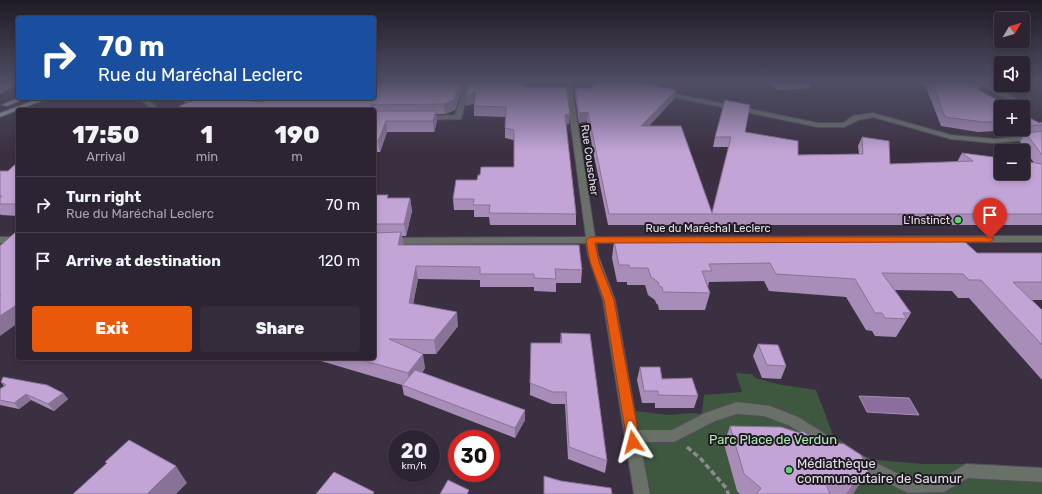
<!DOCTYPE html>
<meta charset="utf-8">
<style>
:root{--surface:#2c2432;--page:#342c3a;--text:#f1f3f6;--muted:#a6a4ac;--line:#48414d;--accent:#ea580c}
body{margin:0;font-family:Rubik,sans-serif;background:var(--page);color:var(--text);height:100vh;display:flex;flex-direction:column;font-size:15px;white-space:nowrap}
*{box-sizing:border-box;margin:0}
p{font-size:13px;color:var(--muted)}
.icon{flex:none;width:22px;height:22px;fill:none;stroke:currentColor;stroke-width:2;stroke-linecap:round;stroke-linejoin:round}
.map{position:relative;flex:1;overflow:hidden}
.details{position:absolute;left:16px;top:108px;width:360px;height:252px;display:flex;flex-direction:column;background:var(--surface);border-radius:4px;box-shadow:0 2px 6px #0003,0 0 0 1px var(--line)}
.details>*{flex:none}
.top-card{position:absolute;left:16px;top:16px;width:360px;height:84px;border-radius:4px;box-shadow:0 2px 6px #0003,0 0 0 1px var(--line);background:#1a4fa0;color:#fff;overflow:hidden}
.needle{width:26px;rotate:52deg}
.controls{position:absolute;left:994px;top:12px;display:grid;gap:8px}
.controls a{display:grid;place-items:center;width:36px;height:36px;border-radius:4px;background:var(--surface);box-shadow:0 2px 6px #0003,0 0 0 1px var(--line);font-size:20px}
.speed{position:absolute;left:388px;top:430px;display:flex;gap:8px;font-size:20px;font-weight:700;text-align:center}
.speed>*{display:grid;place-content:center;width:52px;height:52px;border-radius:50%;background:var(--surface);box-shadow:0 2px 6px #0003,0 0 0 1px var(--line);line-height:1}
.speed small{font-size:10px;font-weight:400}
.speed .limit{border:6px solid #d22;background:#fff;color:#111}
.pin{position:absolute;display:grid;place-items:center;width:34px;height:34px;color:#fff;margin:-41px -17px;border-radius:50% 50% 50% 0;rotate:-45deg;box-shadow:0 0 4px #0007}
.pin .icon{rotate:45deg}
.me{position:absolute;width:44px;margin:-22px;rotate:351deg;stroke-linejoin:round;filter:drop-shadow(0 0 3px #0008)}
.turn{display:flex;align-items:center;gap:14px;height:84px;padding:0 16px;font-size:18px}
.turn .icon{width:52px;height:52px;stroke-width:2.5}
.turn b{display:block;font-size:28px;line-height:34px}
.eta{display:flex;justify-content:space-evenly;align-items:center;height:68px;text-align:center}
.eta b{font-size:24px;font-weight:800;line-height:28px}
.action{display:flex;gap:8px;margin-top:auto;padding:8px 16px}
.action a{flex:1;height:46px;border-radius:4px;background:var(--accent);color:#fff;font-size:16px;font-weight:800;line-height:46px;text-align:center}
.action a+a{background:var(--page);color:var(--text)}
ul{padding:0;list-style:none}
li{display:flex;align-items:center;gap:12px;height:56px;padding:0 16px;border-top:1px solid var(--line)}
li div{flex:1}
li b{display:block;font-size:15px}
li em{font-style:normal}
.map>svg:first-child{display:block}
</style>
<div class="map">
<svg width="1042" height="494" viewBox="0 0 1042 494">
<rect width="100%" height="100%" fill="#3b3042"/>
<!-- green -->
<path fill="#3e573f" d="M736,373L752,374L755,378L782,385L816,390L833,435L868,459L922,464H988L1042,468V494H651L635,411L668,415L693,413L702,414L704,395L742,392Z"/>
<!-- water -->
<path fill="#8b6e9d" stroke="#a690b4" d="M859,396L909,398L919,415L867,412Z"/>
<g fill="none" stroke-linecap="round" stroke-linejoin="round">
<!-- minor casing -->
<g stroke="#564c5d" stroke-width="2">
<path id="minor" d="M465,82H471L461,119L421,120V116H424L455,115Z
M565,82H571L595,237L1042,236V242L596,243L598,255L615,300L638,430H672L705,413L737,402L770,406L798,417L832,438L834,442L832,446L827,448L788,425L764,416L737,414L715,421L674,442H640L650,494H634L603,300L588,255L586,243L374,244V238L586,237Z
M976,82H985L1021,102L1018,104L1008,105L1009,107H1001L998,105V103L1011,101Z
M661,91L818,123H843L853,116L873,113L951,135L994,139L1042,135V139L994,143L951,139L873,117L858,120L844,127H818L659,94V92Z
M139,98H146L160,110H153Z
M0,237H18V243H0Z
M854,452L909,479L942,478L966,464L1042,468V482L968,478L944,492L908,493L849,464L847,459L849,454Z"/>
</g>
<!-- major casing -->
<g stroke="#564c5d" stroke-width="2">
<path id="major" d="M18,98H27L7,106L2,105Z
M40,98H49L0,117V113Z"/>
</g>
<!-- path -->
<path stroke="#908796" stroke-width="3.5" stroke-dasharray="5.5 3" stroke-linecap="butt" d="M687,447L701,459L727,489L728,494"/>
<!-- minor -->
<use href="#minor" fill="#687068" fill-rule="evenodd"/>
<!-- major -->
<use href="#major" fill="#98a999" fill-rule="evenodd"/>
</g>
<!-- wall -->
<path fill="#a78db8" d="M374,82H464L455,110L445,114H436L437,121L434,132H387L380,152H374V110H180L179,106L187,103L177,98H374Z
M769,82H811L809,88L778,90Z
M919,82H981L982,83L979,90L1001,107V129H1023V114L1039,123L1042,122V225H608L587,121L579,123L575,96V88L676,90L674,99L649,126L712,213L729,147H713L715,137L745,132L798,155L859,154L858,146L862,137L890,164L957,162L962,153L1034,163L1020,142L1024,135L1015,136L1011,130L978,132L941,126L926,87Z
M525,87L569,124H566L576,214V225H490L489,217H474V210H454L453,199L477,180L480,175L514,167V140L505,138V128L506,117L474,116V103L466,106V96Z
M18,162V216L1,215L0,214V171H8Z
M374,195L388,198H410L412,211L406,236H402L403,245L582,270L581,283H556V292L534,291V287H480V280L418,279L413,304L458,326L436,354H421L425,368L422,373L525,410V420L515,438L404,395L402,385L321,361L320,358H374Z
M614,241L977,253H1042V300H1031L1042,310V380L969,298H958L952,291L895,290L911,313L896,337L875,336L872,331L866,330L846,297L769,291L764,281L709,282L708,287L710,293L705,310H659L658,305L656,303L655,300L648,295L645,285H627V282H617L612,258Z
M561,333L607,461L605,473L568,459L565,404H552L530,395L531,343H560Z
M758,344L786,366L781,379L762,378L753,356Z
M640,367L698,396L694,408H655V403H642L637,380Z
M1,382L63,393L68,399L54,411L31,400L19,409L0,405V389L4,386Z
M730,426L808,435L831,442L861,455L853,494H740L737,491L724,444Z"/>
<!-- shaded-wall -->
<path fill="#887396" d="M1,82H10L13,87L0,94V83Z
M460,82H464L455,110L445,114L444,104Z
M676,90L674,99L640,135L641,126Z
M476,92V102L466,106V96Z
M253,98H276L254,109L251,101V99Z
M436,111L437,121L434,132L433,121Z
M588,112L587,121L579,123V113Z
M570,114L569,124L565,125V115Z
M386,121L387,132L380,152L378,141Z
M410,198L412,211L406,236L404,224Z
M401,232L404,245H398Z
M416,266L418,279L411,316L409,303Z
M18,304V323L0,336V316Z
M457,312L458,326L436,354L434,340Z
M423,354L425,368L410,387L408,373Z
M63,393L68,399L54,411L48,404Z
M26,394L31,400L19,409L14,403Z
M525,410V420L515,438V428Z
M176,466L187,483L176,494H147Z
M863,479L853,494H846L854,483Z"/>
<!-- building -->
<path fill="#c2a4d6" stroke="#887396" d="M374,82H460L454,100L444,104L371,105V110H189L179,106L197,99L195,98H253L251,99V101L262,102L269,98H374Z
M469,82H525V87H566L570,114L565,115L576,214L489,213L490,205H473L474,199H453L456,180H477L478,175H480L481,167H514V130L505,128L506,107L474,106L476,92L466,96Z
M597,82H636L676,90L641,126H681L712,213L731,137H715L725,100L750,105L745,132L798,141V155L863,154L862,137L889,141L890,164L973,161L962,153L1001,158V173H1023V161L1042,164V214H609L588,112L579,113L575,88H591Z
M932,82H981L982,83L967,84L1010,107H1001V121L983,122L945,117Z
M374,111H436L433,121H386L378,141H374Z
M1023,114L1039,123L1042,122V125L1023,126Z
M1042,131V155L1026,133Z
M18,162V204H0V198L2,196H0V171H8Z
M374,195H388L387,198H410L404,224H374Z
M18,230V304L0,316V296H1L0,295V245H1Z
M401,232L398,245H579L582,270L555,269L556,279L534,278V274H480V267L416,266L409,303L457,312L434,340L389,339L423,354L408,373L354,358H374V233Z
M614,241H964L977,253H1042V282H1013L1042,310V345L981,280H969L963,274L882,273L911,313H903L907,319L885,318L882,313H875L855,279L776,274L770,263L709,264L712,271H702L710,293L663,292L662,287L659,286L658,282L651,277L648,268H630L629,265H619Z
M561,333L590,334L607,461L569,447L566,392H553L530,383L531,343H562Z
M758,344L778,345L786,366L767,365Z
M640,367H660L662,379L692,378L698,396L658,395V391H644Z
M415,370L525,410L515,428L402,385Z
M3,377L47,385L63,393L48,404L26,394L14,403L0,400V389L6,385L1,382Z
M730,426L781,427L800,433L802,431L808,435H820L831,442L844,444L861,455L867,466L868,472L863,479L854,483L823,476L830,494H756L761,488L744,474Z
M129,440L176,466L147,494H73L107,463L105,462Z
M334,472L374,492L373,494H316Z
M544,476L561,481L611,488L612,494H544Z
M448,480L469,490L467,494H440Z"/>
<!-- sky -->
<linearGradient id="sky" x2="0" y2="1"><stop stop-color="#201a24"/><stop offset="0.54" stop-color="#4f4e65"/><stop offset="1" stop-color="#4f4e65" stop-opacity="0"/></linearGradient>
<rect width="1042" height="152" fill="url(#sky)"/>
<!-- route -->
<path fill="#ea580c" stroke="#983908" d="M590,237H990L994,239L990,242L595,243L599,262L614,300L640,442L638,447L633,448L629,447L627,442L604,300L590,262L586,240Z"/>
<!-- markers -->
<g fill="#5dd56d" stroke="#201b23" stroke-width="1.5">
<circle cx="958" cy="220" r="4"/>
<circle cx="789" cy="470" r="4"/>
</g>
<g text-anchor="middle" stroke-width="4" stroke-linejoin="round" paint-order="stroke">
<!-- street labels -->
<g font-size="11" fill="#e6dfeb" stroke="#201b23">
<text transform="translate(590 160) rotate(82)" y="4">Rue Couscher</text>
<text x="708" y="232">Rue du Maréchal Leclerc</text>
</g>
<!-- poi labels -->
<g font-size="11" fill="#e6dfeb" stroke="#201b23" text-anchor="end">
<text x="950" y="224">L'Instinct</text>
</g>
<!-- near-park labels -->
<g font-size="13" fill="#aaecae" stroke="#201b23">
<text x="773" y="444">Parc Place de Verdun</text>
</g>
<!-- near-poi labels -->
<g font-size="13" fill="#e6dfeb" stroke="#201b23" text-anchor="start">
<text x="797" y="468">Médiathèque<tspan x="797" dy="15">communautaire de Saumur</tspan></text>
</g>
</g>
</svg>
<div class="controls">
<a><svg class="needle" viewBox="-14 -14 28 28"><path d="M0-13l5 13h-10z" fill="#e53935"/><path d="M0 13l5-13h-10z" fill="#a6a4ac"/></svg></a>
<a><svg class="icon" aria-label="sound" viewBox="0 0 24 24"><path d="M4 9h4l5-4v14l-5-4H4zM17 9q2 3 0 6"/></svg></a>
<a>+</a>
<a>−</a>
</div>
<div class="speed"><div>20<small>km/h</small></div><div class="limit">30</div></div>
<div class="pin" style="left:990px;top:239px;background:#d93025"><svg class="icon" aria-label="arrive" viewBox="0 0 24 24"><path d="M6 21V4h12l-3 4 3 4H6"/></svg></div>
<svg class="me" style="left:633px;top:442px" viewBox="-20 -20 40 40"><path d="M0-17L14 15 0 8-14 15z" fill="#ea580c" stroke="#fff" stroke-width="4"/></svg>
<div class="top-card">
<div class="turn"><svg class="icon" aria-label="right" viewBox="0 0 24 24"><path d="M7 20v-9h11M14 6l5 5-5 5"/></svg><div><b>70 m</b>Rue du Maréchal Leclerc</div></div>
</div>
<section class="details">
<div class="eta">
<div><b>17:50</b><p>Arrival</p></div>
<div><b>1</b><p>min</p></div>
<div><b>190</b><p>m</p></div>
</div>
<ul>
<li><svg class="icon" aria-label="right" viewBox="0 0 24 24"><path d="M7 20v-9h11M14 6l5 5-5 5"/></svg><div><b>Turn right</b><p>Rue du Maréchal Leclerc</p></div><em>70 m</em></li>
<li><svg class="icon" aria-label="arrive" viewBox="0 0 24 24"><path d="M6 21V4h12l-3 4 3 4H6"/></svg><div><b>Arrive at destination</b></div><em>120 m</em></li>
</ul>
<div class="action"><a>Exit</a><a>Share</a></div>
</section>
</div>
